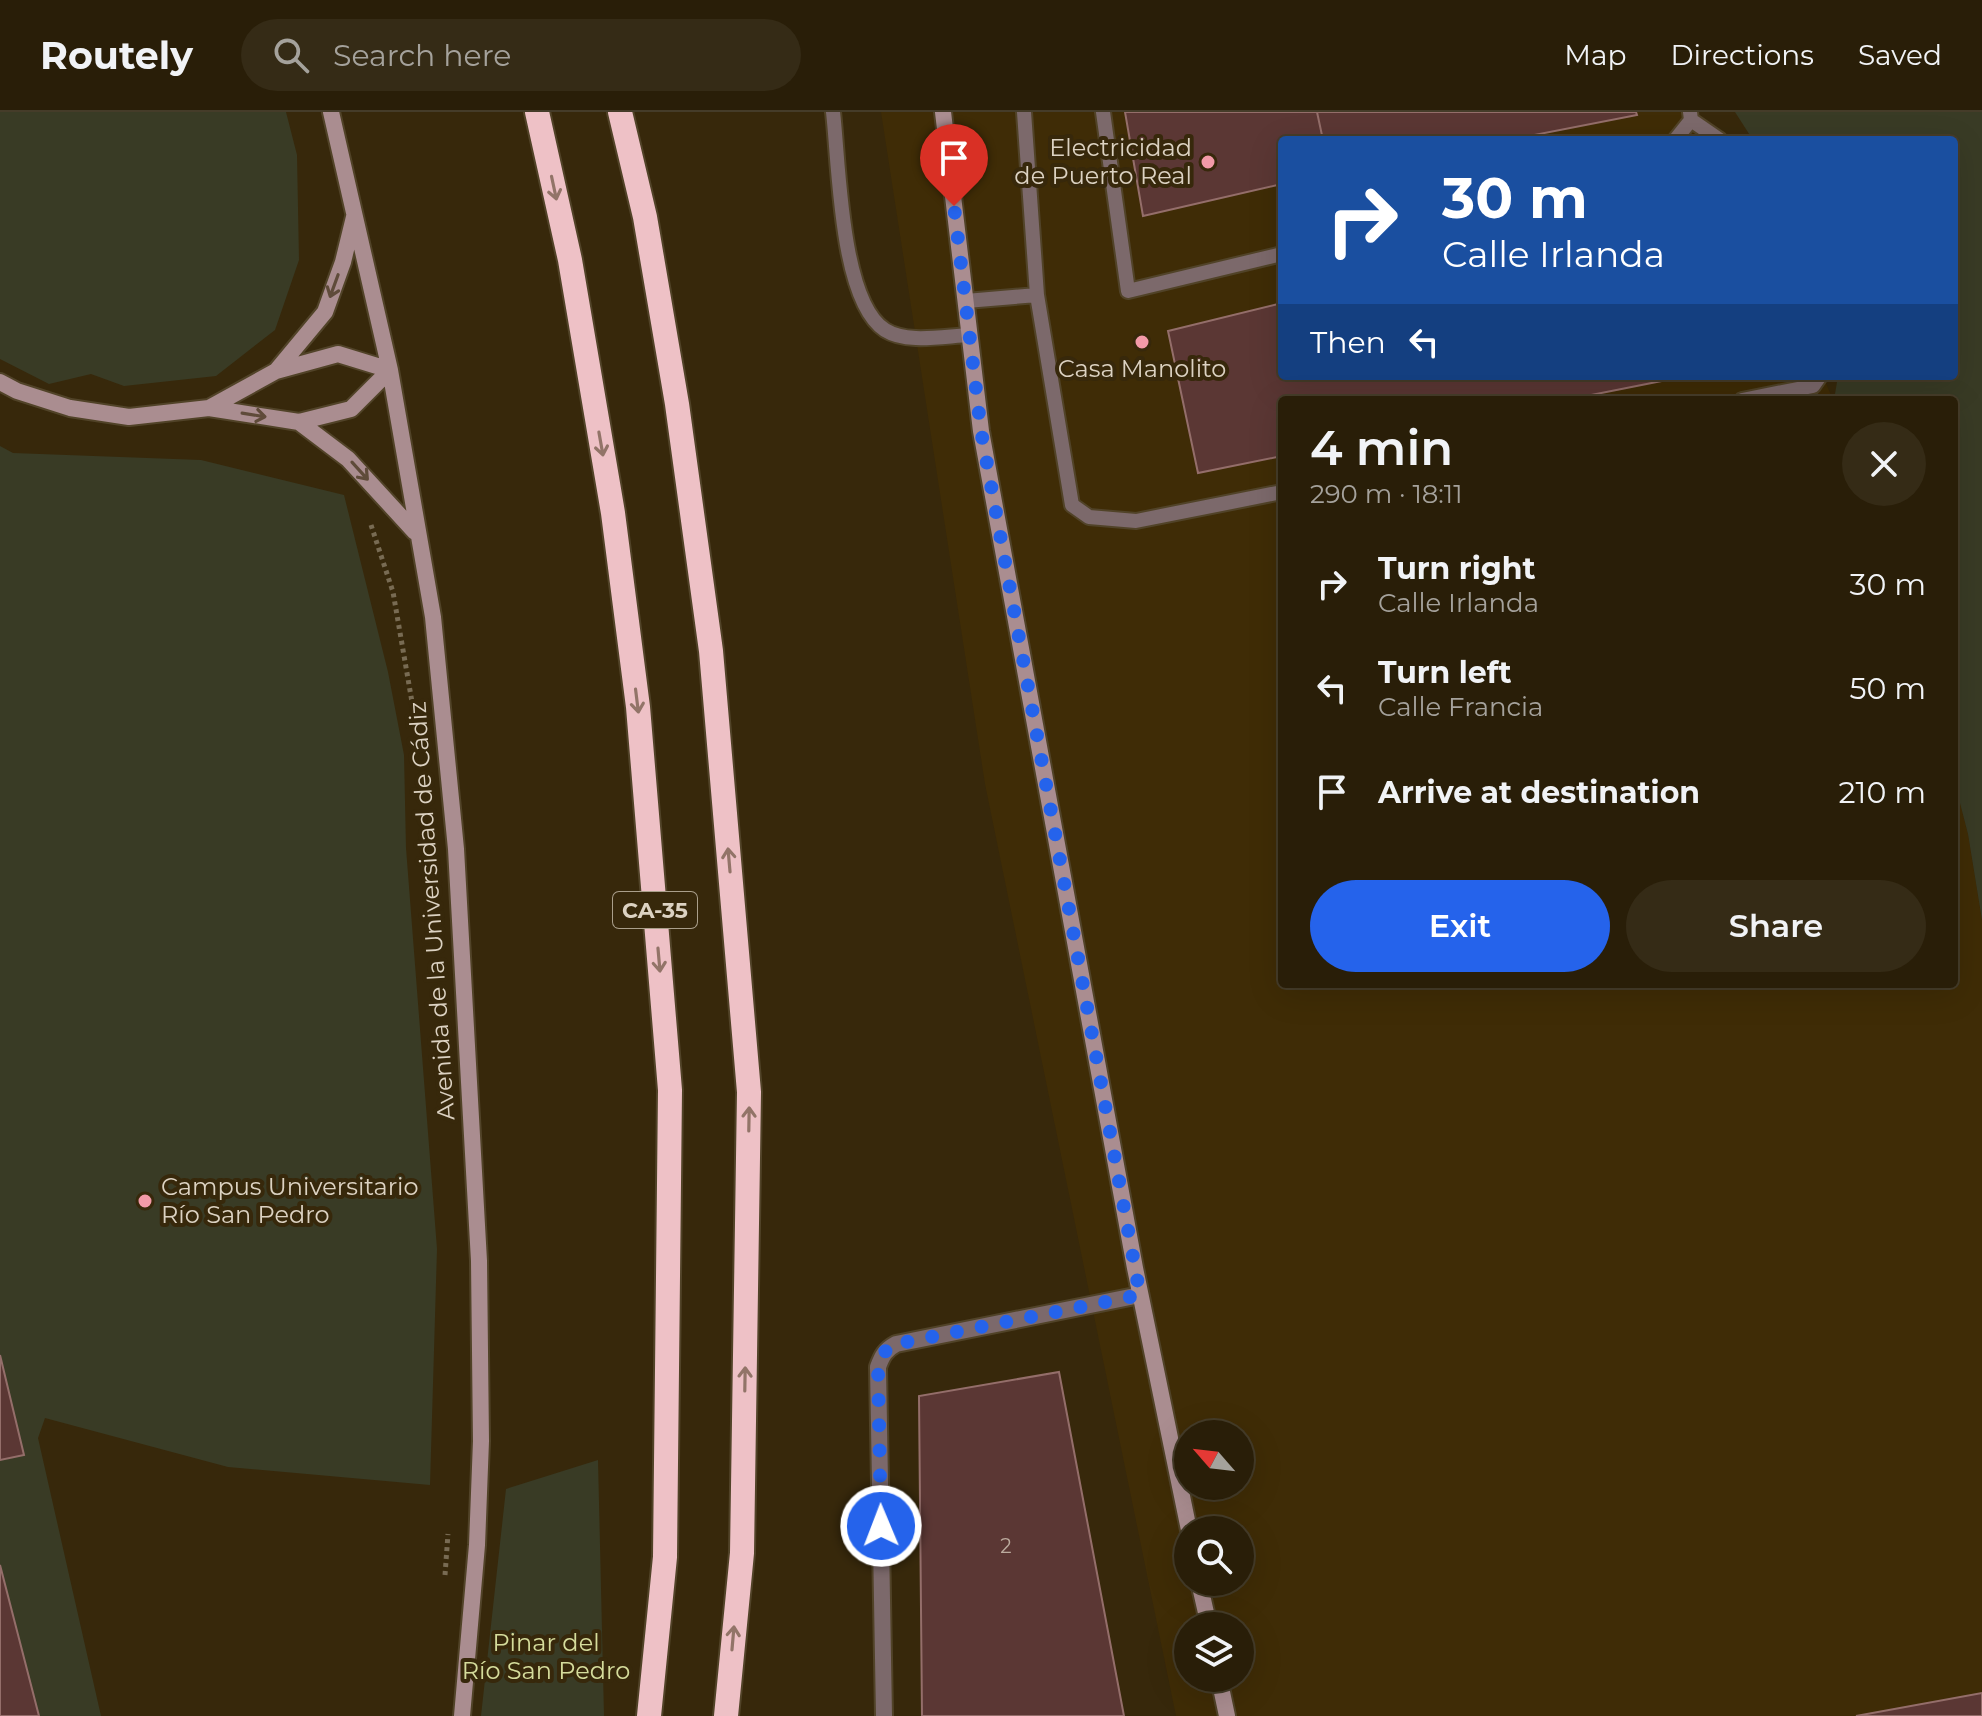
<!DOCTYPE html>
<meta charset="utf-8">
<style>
:root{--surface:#291e08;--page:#352b16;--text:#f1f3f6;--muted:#a5a29c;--line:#453c29;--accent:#2563eb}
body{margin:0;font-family:Montserrat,sans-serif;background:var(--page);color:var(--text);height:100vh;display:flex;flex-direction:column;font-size:30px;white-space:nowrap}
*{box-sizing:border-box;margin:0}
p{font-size:26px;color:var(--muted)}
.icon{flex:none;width:44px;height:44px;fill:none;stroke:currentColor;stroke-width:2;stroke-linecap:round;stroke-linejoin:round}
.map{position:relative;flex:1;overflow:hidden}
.panel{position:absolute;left:1278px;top:284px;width:680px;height:592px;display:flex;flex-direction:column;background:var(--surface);border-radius:8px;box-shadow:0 8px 32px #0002,0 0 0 2px var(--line)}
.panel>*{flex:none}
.hud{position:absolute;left:1278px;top:24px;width:680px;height:244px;border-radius:8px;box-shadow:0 8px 32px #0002,0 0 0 2px var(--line);background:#1a4fa0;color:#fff;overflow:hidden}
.needle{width:52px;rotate:298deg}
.buttons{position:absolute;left:1174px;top:1308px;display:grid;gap:16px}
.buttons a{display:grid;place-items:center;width:80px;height:80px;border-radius:50%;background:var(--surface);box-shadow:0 8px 32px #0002,0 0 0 2px var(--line);font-size:40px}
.pin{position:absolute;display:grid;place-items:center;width:68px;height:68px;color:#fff;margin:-82px -34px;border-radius:50% 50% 50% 0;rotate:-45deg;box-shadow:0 0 8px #0007}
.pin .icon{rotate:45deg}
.me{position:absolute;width:88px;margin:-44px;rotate:359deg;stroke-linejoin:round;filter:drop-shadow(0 0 6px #0008)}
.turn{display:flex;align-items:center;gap:28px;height:168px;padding:0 32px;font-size:36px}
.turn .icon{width:104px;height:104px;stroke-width:2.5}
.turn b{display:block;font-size:56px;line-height:68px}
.then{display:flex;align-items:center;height:76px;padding:0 32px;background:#0003;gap:16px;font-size:30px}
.round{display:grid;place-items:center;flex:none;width:84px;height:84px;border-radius:42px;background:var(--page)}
.overview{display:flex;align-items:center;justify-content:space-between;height:136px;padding:0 32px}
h1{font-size:48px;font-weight:600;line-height:60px}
.cta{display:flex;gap:16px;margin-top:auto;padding:16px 32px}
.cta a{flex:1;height:92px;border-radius:48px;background:var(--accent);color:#fff;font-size:32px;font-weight:600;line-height:92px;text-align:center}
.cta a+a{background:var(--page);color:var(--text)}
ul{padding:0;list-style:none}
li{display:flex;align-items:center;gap:24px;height:104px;padding:0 32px}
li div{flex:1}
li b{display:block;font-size:30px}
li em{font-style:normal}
header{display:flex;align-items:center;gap:48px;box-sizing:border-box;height:112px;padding:0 40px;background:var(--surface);border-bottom:2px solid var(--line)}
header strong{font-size:38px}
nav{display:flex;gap:44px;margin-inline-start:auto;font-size:28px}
.search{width:560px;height:72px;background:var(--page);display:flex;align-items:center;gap:20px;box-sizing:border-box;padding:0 28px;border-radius:44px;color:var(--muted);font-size:30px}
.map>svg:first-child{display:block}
</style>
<header>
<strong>Routely</strong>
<div class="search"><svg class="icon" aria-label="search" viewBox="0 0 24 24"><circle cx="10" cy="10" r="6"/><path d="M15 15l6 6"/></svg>Search here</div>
<nav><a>Map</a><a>Directions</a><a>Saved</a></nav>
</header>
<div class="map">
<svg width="1982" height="1604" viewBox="0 0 1982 1604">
<rect width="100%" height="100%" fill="#37280b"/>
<!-- built -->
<path fill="#3f2c06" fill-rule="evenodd" d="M881,0H1696L1708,28H1282V264H1823L1833,288H1282V872H1954V668L1968,722L1982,808V1604H1176L985,672ZM1188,1322H1240V1374H1188ZM1188,1418H1240V1470H1188ZM1188,1514H1240V1566H1188Z"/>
<!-- green -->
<path fill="#393b25" d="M0,0H286L297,43L299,148L275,218L216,264L124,274L91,262L49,272L0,247Z
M1735,0H1982V808L1968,722L1954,668V288H1834L1838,264H1954V28H1753Z
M0,334L13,341L201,348L344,383L388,560L404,643L406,736L437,1137L430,1373L228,1355L45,1306L38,1326L101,1604H0Z
M598,1348L604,1604H481L506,1377Z"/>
<!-- building -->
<path fill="#5b3734" stroke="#946e6a" stroke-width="2" d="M1125,0H1317L1323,28H1282V72L1143,104Z
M1317,0H1636L1637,3L1509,28H1323Z
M1282,191V264H1687L1566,288H1282V344L1198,361L1168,219Z
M0,1243L24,1343L0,1348Z
M1059,1260L1124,1604H922L919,1284Z
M0,1453L39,1604H0Z
M1982,1581V1604H1856Z"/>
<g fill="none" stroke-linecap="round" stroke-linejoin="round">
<!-- lane casing -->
<g stroke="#514328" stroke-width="18">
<path id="lane" d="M833,0C839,50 840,189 885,218C907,232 944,224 970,223
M1103,0L1128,179L1282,142
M1691,8L1720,28
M1675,28L1691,8L1690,0
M1037,183L1072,393L1089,405L1136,409L1282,380
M966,189L1037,183L1024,0
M1742,288L1813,274L1820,264"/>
</g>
<!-- street casing -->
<g stroke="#514328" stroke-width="20">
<path id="street" d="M884,1604L878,1255C882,1244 885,1238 896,1232L1140,1183"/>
</g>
<!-- secondary casing -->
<g stroke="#514328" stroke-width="20">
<path id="secondary" d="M331,0L390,258L433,505L456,737L479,1149L481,1329L477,1433L462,1604
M943,0L981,319L1135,1156L1189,1418
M276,259L325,200L343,150L354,105
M0,270L17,279L70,296L129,305L209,296L299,310L351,297L390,258
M209,296L276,259L338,242L390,258
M299,310L348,347L415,420
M1199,1470L1209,1514
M1219,1566L1227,1604"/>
</g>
<!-- highway casing -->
<g stroke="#514328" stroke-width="28">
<path id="highway" d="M537,0L570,148L613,401L638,595L670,978L665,1445L649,1604
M620,0L645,105L677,292L711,539L749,980L742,1441L726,1604"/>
</g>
<!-- path -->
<path stroke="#786b53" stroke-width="5" stroke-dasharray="4 4" stroke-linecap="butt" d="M371,413L393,480L412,590
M445,1463L448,1422"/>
<!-- lane -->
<use href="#lane" stroke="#7c696b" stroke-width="14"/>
<!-- street -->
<use href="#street" stroke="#7c696b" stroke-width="16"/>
<!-- secondary -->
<use href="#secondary" stroke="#aa8d90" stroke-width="16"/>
<!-- highway -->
<use href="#highway" stroke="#eec1c6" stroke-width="24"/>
</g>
<!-- one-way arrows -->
<defs><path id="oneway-shaft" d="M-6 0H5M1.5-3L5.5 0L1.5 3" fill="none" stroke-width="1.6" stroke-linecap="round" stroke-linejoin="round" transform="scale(2)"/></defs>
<g stroke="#927468">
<use href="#oneway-shaft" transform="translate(554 76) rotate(78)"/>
<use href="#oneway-shaft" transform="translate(601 332) rotate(80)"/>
<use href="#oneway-shaft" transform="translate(637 589) rotate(83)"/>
<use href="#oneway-shaft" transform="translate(729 748) rotate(-95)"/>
<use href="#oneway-shaft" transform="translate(659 848) rotate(85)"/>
<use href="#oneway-shaft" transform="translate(749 1007) rotate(-89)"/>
<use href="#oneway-shaft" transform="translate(745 1267) rotate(-89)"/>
<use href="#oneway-shaft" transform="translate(733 1526) rotate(-85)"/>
</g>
<g stroke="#5f4b3a">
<use href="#oneway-shaft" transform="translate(334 174) rotate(110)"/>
<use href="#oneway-shaft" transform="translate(254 303) rotate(9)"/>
<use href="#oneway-shaft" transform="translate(360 359) rotate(48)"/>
</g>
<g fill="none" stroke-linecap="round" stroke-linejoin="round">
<!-- route -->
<path stroke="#2563eb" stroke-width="14" stroke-dasharray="0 25.2" d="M881,1414L878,1255L887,1236L896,1232L1140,1183L981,319L954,94"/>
</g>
<!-- markers -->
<g fill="#f39aa8" stroke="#37280b" stroke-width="3">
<circle cx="1208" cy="50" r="8"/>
<circle cx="1142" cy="230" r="8"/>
<circle cx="145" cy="1089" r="8"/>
</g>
<g text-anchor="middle" stroke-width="8" stroke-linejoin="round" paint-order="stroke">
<!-- number labels -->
<g font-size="20" fill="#bcab9e">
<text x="1006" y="1441">2</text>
</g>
<!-- shield labels -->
<rect fill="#37280b" stroke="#aa9f8b" stroke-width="2" x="613" y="780" width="84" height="36" rx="6"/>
<g font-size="22" font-weight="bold" fill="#dcd2c2">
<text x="655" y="806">CA-35</text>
</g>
<!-- poi labels -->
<g font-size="24" fill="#dcd2c2" stroke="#37280b" text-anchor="end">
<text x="1192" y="44">Electricidad<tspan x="1192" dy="28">de Puerto Real</tspan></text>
<text x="1142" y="265" text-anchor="middle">Casa Manolito</text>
<text x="161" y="1083" text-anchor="start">Campus Universitario<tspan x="161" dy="28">Río San Pedro</tspan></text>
</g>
<!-- street labels -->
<g font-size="24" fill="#dcd2c2" stroke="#37280b">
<text transform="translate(432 799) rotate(-94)" y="8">Avenida de la Universidad de Cádiz</text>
</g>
<!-- park labels -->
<g font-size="24" fill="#d5dc9c" stroke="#37280b">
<text x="546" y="1539">Pinar del<tspan x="546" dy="28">Río San Pedro</tspan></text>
</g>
</g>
</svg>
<div class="buttons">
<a><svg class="needle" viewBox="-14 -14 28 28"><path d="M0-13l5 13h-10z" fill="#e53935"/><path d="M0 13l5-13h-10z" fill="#a5a29c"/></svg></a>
<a><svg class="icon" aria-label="search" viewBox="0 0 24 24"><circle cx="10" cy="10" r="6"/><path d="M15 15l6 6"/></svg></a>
<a><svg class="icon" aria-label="layers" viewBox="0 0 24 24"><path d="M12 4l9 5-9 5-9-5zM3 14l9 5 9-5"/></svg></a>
</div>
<div class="pin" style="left:954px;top:94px;background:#d93025"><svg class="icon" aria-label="arrive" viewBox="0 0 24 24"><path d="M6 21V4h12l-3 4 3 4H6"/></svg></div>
<svg class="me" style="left:881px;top:1414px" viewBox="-20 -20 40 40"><circle r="17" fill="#2563eb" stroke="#fff" stroke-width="3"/><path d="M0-11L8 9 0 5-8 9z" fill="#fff"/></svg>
<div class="hud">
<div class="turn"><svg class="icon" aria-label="right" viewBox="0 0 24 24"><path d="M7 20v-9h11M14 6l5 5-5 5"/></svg><div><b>30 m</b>Calle Irlanda</div></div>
<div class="then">Then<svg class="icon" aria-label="left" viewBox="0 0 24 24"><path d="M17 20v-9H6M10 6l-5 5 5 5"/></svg></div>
</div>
<section class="panel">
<div class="overview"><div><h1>4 min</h1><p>290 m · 18:11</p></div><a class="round"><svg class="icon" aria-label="close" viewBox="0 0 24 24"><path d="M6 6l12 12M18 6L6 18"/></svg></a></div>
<ul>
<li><svg class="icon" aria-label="right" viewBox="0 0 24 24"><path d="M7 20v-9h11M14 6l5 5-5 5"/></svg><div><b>Turn right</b><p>Calle Irlanda</p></div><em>30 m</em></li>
<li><svg class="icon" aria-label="left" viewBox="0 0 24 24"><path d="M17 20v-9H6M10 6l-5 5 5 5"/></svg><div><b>Turn left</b><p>Calle Francia</p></div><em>50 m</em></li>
<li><svg class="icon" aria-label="arrive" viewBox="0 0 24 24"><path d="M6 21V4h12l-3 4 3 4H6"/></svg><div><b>Arrive at destination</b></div><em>210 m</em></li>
</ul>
<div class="cta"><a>Exit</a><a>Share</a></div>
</section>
</div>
